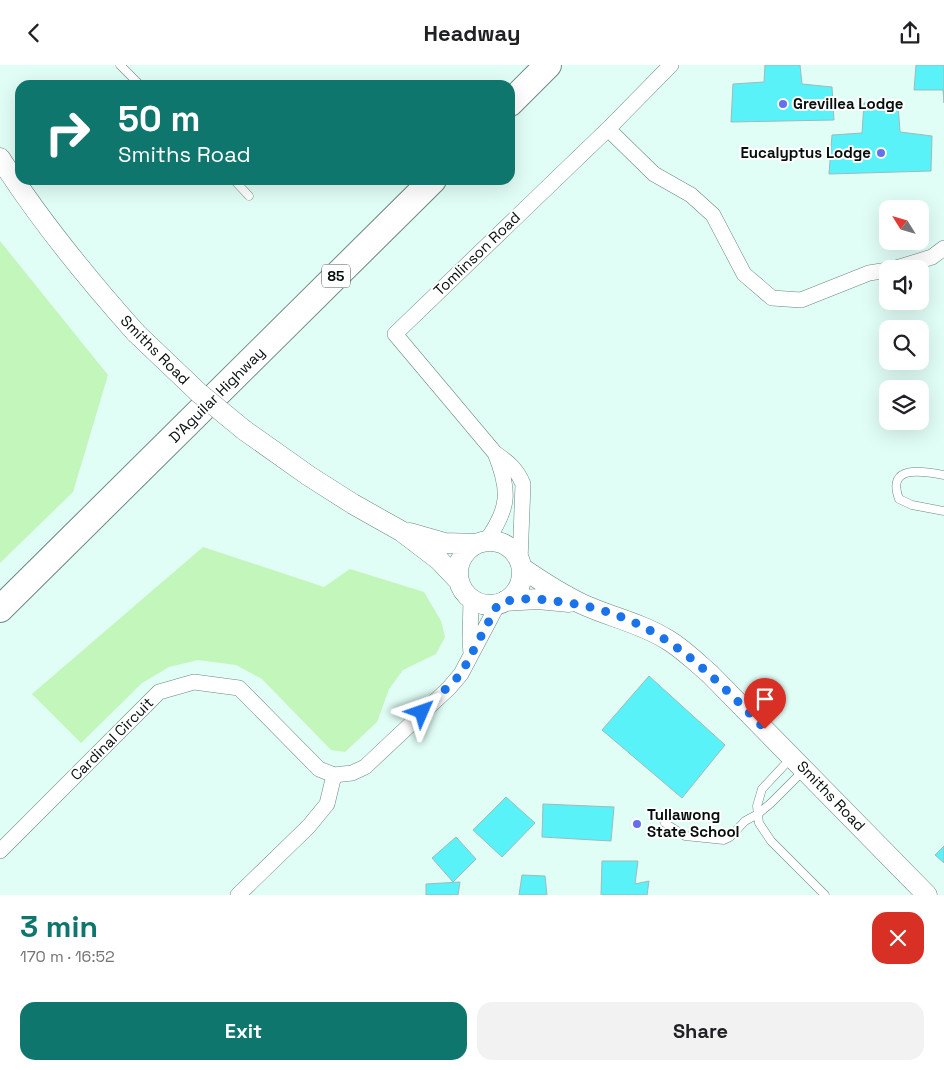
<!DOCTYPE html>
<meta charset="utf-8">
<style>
:root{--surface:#fff;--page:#f2f2f2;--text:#202124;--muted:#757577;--accent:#0f766e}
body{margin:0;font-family:"Space Grotesk",sans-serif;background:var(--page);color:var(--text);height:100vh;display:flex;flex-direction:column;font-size:19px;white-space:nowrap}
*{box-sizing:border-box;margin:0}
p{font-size:16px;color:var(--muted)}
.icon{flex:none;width:28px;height:28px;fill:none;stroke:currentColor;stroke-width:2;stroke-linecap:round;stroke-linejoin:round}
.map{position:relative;height:830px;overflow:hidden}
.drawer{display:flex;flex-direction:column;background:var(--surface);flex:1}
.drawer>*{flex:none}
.banner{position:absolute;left:15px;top:15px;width:500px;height:105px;border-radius:15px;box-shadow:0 5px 20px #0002;background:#0f766e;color:#fff;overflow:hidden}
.needle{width:32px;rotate:307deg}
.tools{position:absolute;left:879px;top:135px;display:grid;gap:10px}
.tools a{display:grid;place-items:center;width:50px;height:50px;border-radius:10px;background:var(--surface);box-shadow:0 5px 20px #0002;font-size:25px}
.pin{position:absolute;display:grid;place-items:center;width:42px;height:42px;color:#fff;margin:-51px -21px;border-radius:50% 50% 50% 0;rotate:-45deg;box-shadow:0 0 5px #0007}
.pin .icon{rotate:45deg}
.me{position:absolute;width:55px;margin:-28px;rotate:47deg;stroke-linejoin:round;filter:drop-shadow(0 0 4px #0008)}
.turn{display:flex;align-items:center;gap:18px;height:105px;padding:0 20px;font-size:22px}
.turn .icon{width:65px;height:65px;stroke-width:2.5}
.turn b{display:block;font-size:35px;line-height:42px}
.round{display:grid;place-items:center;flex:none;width:52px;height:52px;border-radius:15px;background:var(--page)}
.head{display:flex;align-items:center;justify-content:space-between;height:85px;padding:0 20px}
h1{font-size:30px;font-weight:700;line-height:38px;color:var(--accent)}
.primary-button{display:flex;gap:10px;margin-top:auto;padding:10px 20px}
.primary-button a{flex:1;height:58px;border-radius:15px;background:var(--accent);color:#fff;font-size:20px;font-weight:700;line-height:58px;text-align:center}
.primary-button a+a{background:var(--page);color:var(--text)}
header{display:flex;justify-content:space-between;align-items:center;height:65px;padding:0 20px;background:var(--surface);font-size:22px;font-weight:700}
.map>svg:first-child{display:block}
</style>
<header><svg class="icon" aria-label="back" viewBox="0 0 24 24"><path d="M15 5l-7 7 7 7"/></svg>Headway<svg class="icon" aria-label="share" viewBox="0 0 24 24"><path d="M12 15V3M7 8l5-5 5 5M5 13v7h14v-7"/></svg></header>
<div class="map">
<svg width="944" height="830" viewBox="0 0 944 830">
<rect width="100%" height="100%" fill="#e0fdf6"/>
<!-- green -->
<path fill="#c3f6ba" d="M0,176L108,310L73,427L0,498Z
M203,482L324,522L350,504L424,527L441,556L445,572L436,589L403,605L389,624L377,657L345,687L331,685L262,614L236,600L198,595L169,602L142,618L81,678L32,629Z"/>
<!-- building -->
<path fill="#59f2f8" stroke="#9ebbbb" d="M765,0H800L802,19L832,22L834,55L731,57L733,19L764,17Z
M916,0H944V38L943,25H914Z
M864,38H898L900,67L932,71L931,106L829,109L832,70L862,68Z
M649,611L725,680L682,733L602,665Z
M506,732L535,758L502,792L473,765Z
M543,739L614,742L611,776L542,772Z
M456,772L476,794L453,817L432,793Z
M944,781V798L935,790Z
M602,796H638L635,819L649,816L647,830H601Z
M522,810L545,811L547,830H519Z
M460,817L458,830H426V819Z"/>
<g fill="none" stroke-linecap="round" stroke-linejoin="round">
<!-- lane casing -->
<g stroke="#6d8781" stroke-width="9">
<path id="lane" d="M120,0L140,20
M234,115L249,131
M944,410C923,406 886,399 899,434L912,440L944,446
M791,693L762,724L757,741L759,758L771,776L825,830
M665,758L685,771L724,775L730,772L745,756L758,749L771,738L804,705"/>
</g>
<!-- street casing -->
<g stroke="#6d8781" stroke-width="16">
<path id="street" d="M608,64L654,109L691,130L713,150L744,209L772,233L801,235L869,208L888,205
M893,204L932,192L944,183
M495,388C508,397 517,404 523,419L520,496
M486,476C510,443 510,425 495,388L395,269L608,64L671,0
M471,589L470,575L471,534
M0,786L159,627L194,617L239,623L319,704L334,710
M238,830L309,761L327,739L334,710L352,708L365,702L449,623L461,609L498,539"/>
</g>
<!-- secondary casing -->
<g stroke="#6d8781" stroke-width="21">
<path id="secondary" d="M0,93C40,156 86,212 136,268
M244,365L309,411L353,439L401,466L439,495L459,516
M410,468L445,478L476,479
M458 508a32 32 0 1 1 64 0a32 32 0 1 1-64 0Z
M522,503C541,516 561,529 582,539C610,552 641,558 668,575C683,584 696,597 710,609L927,830
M505,536L538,534L569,537"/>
</g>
<!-- highway casing -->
<g stroke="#6d8781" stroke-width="28">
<path id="highway" d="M510,38L548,0
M0,544L433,115"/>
</g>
<!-- lane -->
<use href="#lane" stroke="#fff" stroke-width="8"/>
<!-- street -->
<use href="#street" stroke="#fff" stroke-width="15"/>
<!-- secondary -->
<use href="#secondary" stroke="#fff" stroke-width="20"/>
<!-- highway -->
<use href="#highway" stroke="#fff" stroke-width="26"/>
<!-- secondary-bridge casing -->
<g stroke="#6d8781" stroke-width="21" stroke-linecap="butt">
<path id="secondary-bridge" d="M136,268L199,328L244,365"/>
</g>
<!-- secondary-bridge -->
<use href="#secondary-bridge" stroke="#fff" stroke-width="20"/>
</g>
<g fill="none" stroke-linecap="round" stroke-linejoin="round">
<!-- route -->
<path stroke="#1a73e8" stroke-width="9" stroke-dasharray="0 16.2" d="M422,647L461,609L498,539C518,531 541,534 562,537C655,549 703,601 765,664"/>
</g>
<!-- markers -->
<g fill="#6570e9" stroke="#fff" stroke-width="2">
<circle cx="783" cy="39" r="5"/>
<circle cx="881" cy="88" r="5"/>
<circle cx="637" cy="759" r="5"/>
</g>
<g text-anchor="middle" stroke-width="4" stroke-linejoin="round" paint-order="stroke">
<!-- shield labels -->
<rect fill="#fff" stroke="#515756" stroke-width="1" x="322" y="199.5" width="28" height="23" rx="4"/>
<g font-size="14" font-weight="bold" fill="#060f0d">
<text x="336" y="216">85</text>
</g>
<!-- poi labels -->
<g font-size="15" font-weight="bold" fill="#060f0d" stroke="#fff" text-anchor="start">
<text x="793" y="44">Grevillea Lodge</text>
<text x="871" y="93" text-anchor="end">Eucalyptus Lodge</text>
<text x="647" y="755">Tullawong<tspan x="647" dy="17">State School</tspan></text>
</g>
<!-- street labels -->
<g font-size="15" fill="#060f0d" stroke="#fff">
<text transform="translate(477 189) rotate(-44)" y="5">Tomlinson Road</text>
<text transform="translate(155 285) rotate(45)" y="5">Smiths Road</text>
<text transform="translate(217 330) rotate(-45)" y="5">D'Aguilar Highway</text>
<text transform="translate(112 674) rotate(-45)" y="5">Cardinal Circuit</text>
<text transform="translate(831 731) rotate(46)" y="5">Smiths Road</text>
</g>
</g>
</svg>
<div class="tools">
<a><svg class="needle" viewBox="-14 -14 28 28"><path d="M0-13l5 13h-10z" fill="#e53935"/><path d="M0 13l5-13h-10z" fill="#757577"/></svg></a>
<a><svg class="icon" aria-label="sound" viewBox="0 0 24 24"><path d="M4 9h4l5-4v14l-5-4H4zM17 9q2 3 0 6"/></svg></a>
<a><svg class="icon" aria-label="search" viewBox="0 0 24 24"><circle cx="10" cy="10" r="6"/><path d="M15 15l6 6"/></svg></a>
<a><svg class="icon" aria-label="layers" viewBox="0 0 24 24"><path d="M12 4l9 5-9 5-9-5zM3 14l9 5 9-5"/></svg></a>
</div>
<div class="pin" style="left:765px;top:664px;background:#d93025"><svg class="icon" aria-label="arrive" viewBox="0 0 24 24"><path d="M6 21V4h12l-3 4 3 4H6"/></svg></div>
<svg class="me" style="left:422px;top:647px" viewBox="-20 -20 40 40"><path d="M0-17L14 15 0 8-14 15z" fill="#1a73e8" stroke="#fff" stroke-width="4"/></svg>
<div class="banner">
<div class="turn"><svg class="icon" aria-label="right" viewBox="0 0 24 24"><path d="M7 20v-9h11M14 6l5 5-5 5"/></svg><div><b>50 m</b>Smiths Road</div></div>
</div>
</div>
<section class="drawer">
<div class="head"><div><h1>3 min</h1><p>170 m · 16:52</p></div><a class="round" style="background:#d93025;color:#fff"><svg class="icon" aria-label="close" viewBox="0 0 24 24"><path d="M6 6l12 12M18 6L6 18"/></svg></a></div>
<div class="primary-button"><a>Exit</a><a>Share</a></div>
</section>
